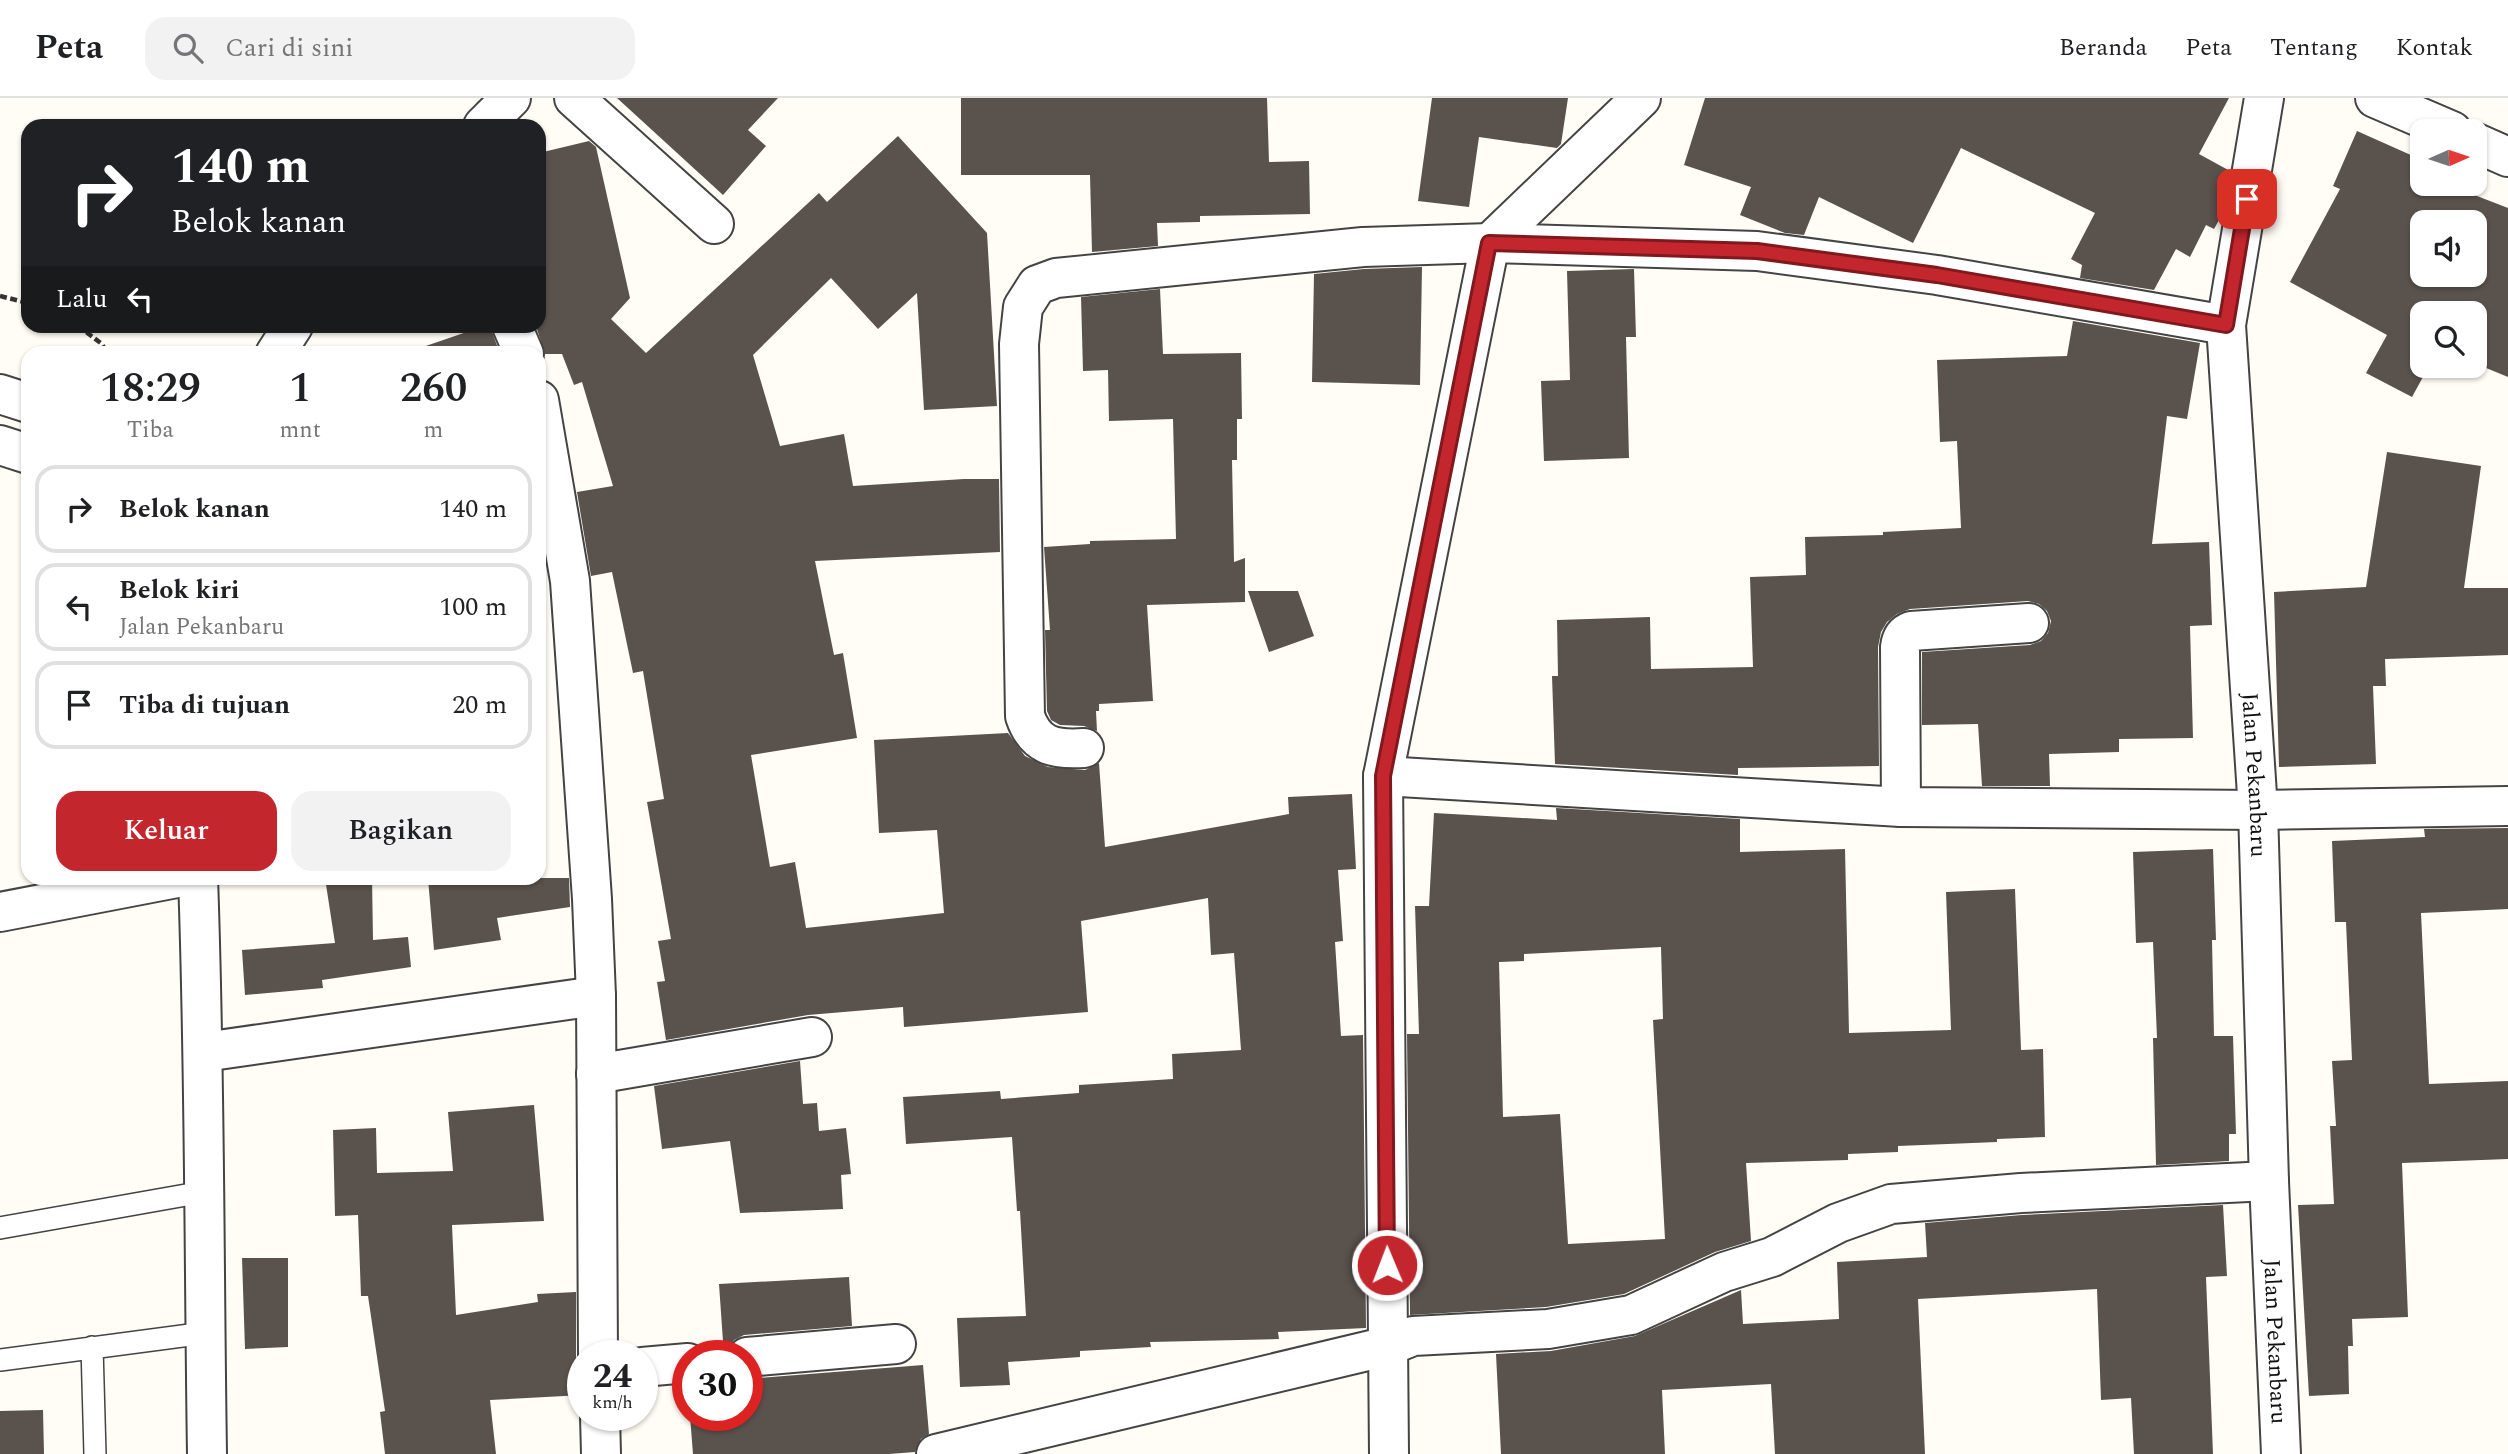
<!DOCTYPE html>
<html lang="id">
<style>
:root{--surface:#fff;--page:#f2f2f2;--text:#202124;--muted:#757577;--line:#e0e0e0;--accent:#c4262e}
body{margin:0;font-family:Spectral,serif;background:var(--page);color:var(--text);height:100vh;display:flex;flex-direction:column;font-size:26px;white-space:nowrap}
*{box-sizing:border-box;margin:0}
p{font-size:23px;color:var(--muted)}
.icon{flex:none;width:38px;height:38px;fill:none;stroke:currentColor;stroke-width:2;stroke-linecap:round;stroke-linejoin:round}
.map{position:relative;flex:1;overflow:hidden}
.details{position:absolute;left:21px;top:248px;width:525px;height:539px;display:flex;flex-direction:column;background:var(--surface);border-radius:21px;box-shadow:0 2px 5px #0004}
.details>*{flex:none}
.banner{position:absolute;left:21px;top:21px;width:525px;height:214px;border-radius:21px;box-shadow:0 2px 5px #0004;background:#202124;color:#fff;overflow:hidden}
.needle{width:46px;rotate:87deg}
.tools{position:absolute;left:2410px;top:21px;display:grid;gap:14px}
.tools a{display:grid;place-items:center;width:77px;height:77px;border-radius:14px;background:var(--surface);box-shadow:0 2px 5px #0004;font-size:35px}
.speed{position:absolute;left:567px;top:1242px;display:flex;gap:14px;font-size:35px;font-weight:700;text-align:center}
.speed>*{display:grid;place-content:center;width:91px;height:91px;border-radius:50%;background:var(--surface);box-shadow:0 2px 5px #0004;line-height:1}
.speed small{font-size:18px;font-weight:400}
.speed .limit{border:10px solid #d22;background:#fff;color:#111}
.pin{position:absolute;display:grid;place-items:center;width:60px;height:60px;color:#fff;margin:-30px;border-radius:14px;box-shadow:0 4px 10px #0006}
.me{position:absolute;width:77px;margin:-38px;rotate:359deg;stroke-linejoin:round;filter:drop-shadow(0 0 5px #0008)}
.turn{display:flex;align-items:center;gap:24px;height:147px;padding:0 35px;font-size:32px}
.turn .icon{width:91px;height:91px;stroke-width:2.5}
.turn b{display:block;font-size:49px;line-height:60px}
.then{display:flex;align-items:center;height:66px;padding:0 35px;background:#0003;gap:14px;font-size:26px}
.eta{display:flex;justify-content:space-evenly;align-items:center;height:119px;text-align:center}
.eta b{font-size:42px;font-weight:600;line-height:49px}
.button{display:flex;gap:14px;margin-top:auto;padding:14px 35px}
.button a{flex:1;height:80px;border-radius:21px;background:var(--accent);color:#fff;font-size:28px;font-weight:600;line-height:80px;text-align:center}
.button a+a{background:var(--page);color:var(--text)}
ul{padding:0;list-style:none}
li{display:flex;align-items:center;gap:21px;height:88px;margin:0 14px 10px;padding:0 21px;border:4px solid var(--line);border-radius:21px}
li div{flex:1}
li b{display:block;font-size:26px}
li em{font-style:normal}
header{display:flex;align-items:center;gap:42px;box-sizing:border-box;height:98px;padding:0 35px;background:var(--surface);border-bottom:2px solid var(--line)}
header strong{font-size:33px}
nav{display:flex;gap:38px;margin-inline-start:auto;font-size:24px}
.search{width:490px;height:63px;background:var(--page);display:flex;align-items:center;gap:18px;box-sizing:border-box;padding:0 24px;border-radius:21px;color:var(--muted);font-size:26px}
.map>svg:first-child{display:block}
</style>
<header>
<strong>Peta</strong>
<div class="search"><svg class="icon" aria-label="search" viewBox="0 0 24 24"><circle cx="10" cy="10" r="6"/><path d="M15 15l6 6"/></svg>Cari di sini</div>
<nav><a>Beranda</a><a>Peta</a><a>Tentang</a><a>Kontak</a></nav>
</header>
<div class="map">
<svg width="2508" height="1356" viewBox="0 0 2508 1356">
<rect width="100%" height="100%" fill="#fffdf5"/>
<!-- building -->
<path fill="#5a524d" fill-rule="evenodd" d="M617,0H778L748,32L766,48L723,97Z
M961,0H1267L1269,64L1309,63L1310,116L1200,118V124L1157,125L1158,148L1092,154L1090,77H961Z
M1432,0H1568L1561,46L1557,50L1479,39L1469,109L1418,103Z
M1705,0H2229L2199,56L2230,73L2223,115L2214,131L2206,127L2190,159L2176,151L2154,192L2080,180L2082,167L2071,161L2095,115L1961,50L1913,145L1819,99L1804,137L1785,135L1740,117L1751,89L1684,67Z
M2357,33L2422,62V86H2446L2508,110V279L2474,265V215H2422V268H2429L2412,299L2366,275L2387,237L2290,184L2340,91L2333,88ZM2422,124H2474V177H2422Z
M898,38L987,135L997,308L924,312L917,195L878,231L831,180L753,257L780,348L844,336L853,388L964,381H999L1000,454L815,463L834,557L843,555L857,640L751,657L770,769L795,764L806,830L944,815L937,732L879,735L874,642L1008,635L1025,658L1048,669L1085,672L1099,665L1105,749L1289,716L1288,699L1352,696L1356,771L1338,772L1343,843L1335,844L1341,938L1363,937L1366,1230L1278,1234L1279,1241L1150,1244L1151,1249L1080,1253V1259L1008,1264L1010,1287L960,1289L957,1220L1026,1218L1020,1113H1017L1012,1039L906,1046L903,999L1000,993L1001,1001L1079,995V987L1173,981L1172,956L1241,952L1234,855L1211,857L1208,800L1081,823L1088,914L904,929L903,909L808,917L666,942L657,884L665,883L658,843L671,841L647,704L664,701L643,573L633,575L612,474L591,478L577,394L613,388L582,284L574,287L562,256H545L536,228H539V55L589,43L596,49L630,200L611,221L646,255L819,95L827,104Z
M1422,169L1420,287L1312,284L1314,176L1364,171Z
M1634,171L1636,239H1626L1629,360L1544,363L1541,283L1570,282L1567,173Z
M1160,191L1163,256L1241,255L1242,321H1237V362H1232L1234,464L1245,460V504L1147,507L1153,603L1099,606V613H1096L1097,633L1084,628L1060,627L1051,622L1047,613L1045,532H1050L1044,449L1090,446V443L1176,441L1173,321L1109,323L1108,272L1083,273L1081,199Z
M2073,223L2200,245L2187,321L2167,318L2152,446L2209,444L2212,527L2190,528L2193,640L2119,641V654L2049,656L2050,688H1982L1978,626L1922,627V554L2030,547L2041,543L2048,535L2051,523L2047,513L2039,506L2028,503L1910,511L1897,516L1887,524L1881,534L1878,549L1879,668L1738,670V677L1555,666L1552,578H1558L1557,522L1650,519L1651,571L1753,569L1750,479L1806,477L1805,439L1883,437V434L1961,430L1957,343L1940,344L1937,262L2067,258Z
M484,228H490L500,256H421L420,250Z
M2387,354L2481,368L2464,490H2508V557L2385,561L2386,588H2373L2376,666L2279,669L2274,494L2366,489Z
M1248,493H1298L1314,538L1269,554Z
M1556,710L1740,721V754L1845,751L1849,935L1951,932L1946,794L2015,791L2021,952L2043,951L2045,1039L1997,1041V1044L1898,1048V1054L1848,1056V1062L1746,1065L1751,1143L1715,1154L1624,1196L1546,1209L1410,1217L1407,936H1419L1415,808H1429L1434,715L1557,722ZM1661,849L1663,921L1653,922L1665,1141L1568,1146L1560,1016L1503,1019L1499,864L1524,863V856Z
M2508,730V811L2421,815L2429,986L2508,983V1061L2402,1065L2408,1219L2352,1221L2353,1248H2348L2349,1296L2309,1298L2298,1107L2334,1106L2330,1028H2336L2332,963L2352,962L2346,824H2335L2332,743L2425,739L2424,731Z
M2213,751L2216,842H2212L2214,938H2233L2236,1036H2229V1063L2156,1067L2153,940H2157L2153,844L2136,845L2133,754Z
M325,780H372L373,842L408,839L411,869L322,882L323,890L245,897L242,852L335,845Z
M428,780H569L570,809L497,820L501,842L434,852Z
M800,963L803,1006L817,1005L819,1033L846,1030L851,1076L841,1077L843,1111L740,1115L730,1043L662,1051L654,988Z
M534,1007L544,1123L452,1127L456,1217L538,1204L537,1196L576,1194V1258L579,1268L583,1273V1297L490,1302L496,1356H385L380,1314L385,1313L368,1198H361L358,1117L335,1118L333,1032L376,1030L377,1075L453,1073L448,1014Z
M2223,1107L2227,1178L2206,1179L2213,1356H2134L2131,1300L2101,1302L2097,1191L1918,1201L1925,1356H1775L1771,1286L1662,1292L1665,1356H1501L1496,1256L1551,1253L1635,1238L1741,1192L1743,1226L1839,1221L1837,1164L1927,1159L1925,1125L2022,1117Z
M242,1160H288V1249L245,1251Z
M849,1179L852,1228L744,1237L734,1242L724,1258L719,1186Z
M923,1267L929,1336L921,1341L915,1354L889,1356H693L690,1318H747V1281Z
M43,1312L44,1356H0V1313Z"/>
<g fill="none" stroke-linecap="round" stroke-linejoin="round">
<!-- lane casing -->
<g stroke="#444" stroke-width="24">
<path id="lane" d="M0,1130L203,1094
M92,1249L95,1356
M0,1262L205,1235"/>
</g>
<!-- street casing -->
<g stroke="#444" stroke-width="42">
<g id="street">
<path d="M574,0L714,126"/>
<path id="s1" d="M2264,0L2226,227L2258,712L2269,1083L2281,1356"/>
<path d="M2375,0L2452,33"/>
<path d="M483,28L511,0"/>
<path d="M2474,44L2508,59"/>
<path d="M512,228L524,256"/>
<path d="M275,256L293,228"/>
<path d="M0,296L28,305"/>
<path d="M539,302L570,483L592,801L596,898L598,1258"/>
<path d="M0,347L28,356"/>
<path d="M1084,650C1054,652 1035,648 1025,618L1019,246L1023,209L1037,187L1056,180L1363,149L1490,145L1757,153L1937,177L2226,227"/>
<path d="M1383,678L1901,709L2258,712L2508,708"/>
<path d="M1901,709L1900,549C1901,541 1903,536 1911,533L2029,525"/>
<path d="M198,780C205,972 204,1164 207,1356"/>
<path d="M0,814L177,780"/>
<path d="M204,954L596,898"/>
<path d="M596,976L812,939"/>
<path d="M747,1259L896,1246"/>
<path d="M642,1269L688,1265"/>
<path d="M600,1318L601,1356"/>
<path d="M936,1356L1388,1248L1413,1238L1548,1231L1631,1217L1724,1174L1772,1159L1838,1125L1891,1106L2021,1095L2269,1083"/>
<path d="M1389,1356L1383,678L1490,145L1641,0"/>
</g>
</g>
<!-- path -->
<path stroke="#333" stroke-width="4.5" stroke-dasharray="7 3.5" stroke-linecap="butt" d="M0,198L28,205
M78,228L102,246L107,256"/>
<!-- lane -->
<use href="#lane" stroke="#fff" stroke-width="21"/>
<!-- street -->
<use href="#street" stroke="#fff" stroke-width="38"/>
</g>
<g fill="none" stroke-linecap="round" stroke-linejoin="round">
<!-- route casing -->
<g stroke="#7f191e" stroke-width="18">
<path id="route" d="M1387,1167L1383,678L1489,145L1757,153L1937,177L2226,227L2247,101"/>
</g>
<!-- route -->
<use href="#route" stroke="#c4262e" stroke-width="12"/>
</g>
<g text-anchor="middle" stroke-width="7" stroke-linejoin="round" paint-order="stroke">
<!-- street labels -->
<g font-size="23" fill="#111" stroke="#fff">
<text dy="8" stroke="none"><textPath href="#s1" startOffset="681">Jalan Pekanbaru</textPath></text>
<text dy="8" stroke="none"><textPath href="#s1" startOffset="1248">Jalan Pekanbaru</textPath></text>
</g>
</g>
</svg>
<div class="tools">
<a><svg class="needle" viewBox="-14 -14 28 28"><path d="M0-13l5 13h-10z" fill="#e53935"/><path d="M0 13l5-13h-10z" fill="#757577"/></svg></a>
<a><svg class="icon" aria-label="sound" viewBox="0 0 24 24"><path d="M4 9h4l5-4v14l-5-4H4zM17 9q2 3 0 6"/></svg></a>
<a><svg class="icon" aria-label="search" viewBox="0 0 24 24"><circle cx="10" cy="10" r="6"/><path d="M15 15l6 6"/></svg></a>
</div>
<div class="speed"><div>24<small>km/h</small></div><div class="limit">30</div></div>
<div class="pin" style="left:2247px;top:101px;background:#d93025"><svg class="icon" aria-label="arrive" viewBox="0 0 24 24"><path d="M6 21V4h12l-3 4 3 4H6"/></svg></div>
<svg class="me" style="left:1387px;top:1167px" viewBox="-20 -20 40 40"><circle r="17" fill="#c4262e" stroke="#fff" stroke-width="3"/><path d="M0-11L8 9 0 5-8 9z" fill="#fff"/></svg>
<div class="banner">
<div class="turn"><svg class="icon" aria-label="right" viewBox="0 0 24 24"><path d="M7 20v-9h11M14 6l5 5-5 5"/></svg><div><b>140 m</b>Belok kanan</div></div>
<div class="then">Lalu<svg class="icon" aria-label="left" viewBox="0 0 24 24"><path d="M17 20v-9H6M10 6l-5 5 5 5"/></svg></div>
</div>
<section class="details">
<div class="eta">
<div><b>18:29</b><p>Tiba</p></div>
<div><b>1</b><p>mnt</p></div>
<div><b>260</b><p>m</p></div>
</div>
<ul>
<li><svg class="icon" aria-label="right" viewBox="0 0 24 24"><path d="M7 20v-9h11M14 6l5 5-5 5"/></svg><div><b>Belok kanan</b></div><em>140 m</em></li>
<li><svg class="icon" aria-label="left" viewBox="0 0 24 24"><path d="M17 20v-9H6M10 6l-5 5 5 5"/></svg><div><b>Belok kiri</b><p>Jalan Pekanbaru</p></div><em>100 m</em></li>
<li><svg class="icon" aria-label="arrive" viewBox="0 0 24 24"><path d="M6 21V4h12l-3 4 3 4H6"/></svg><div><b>Tiba di tujuan</b></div><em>20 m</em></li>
</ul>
<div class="button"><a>Keluar</a><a>Bagikan</a></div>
</section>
</div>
